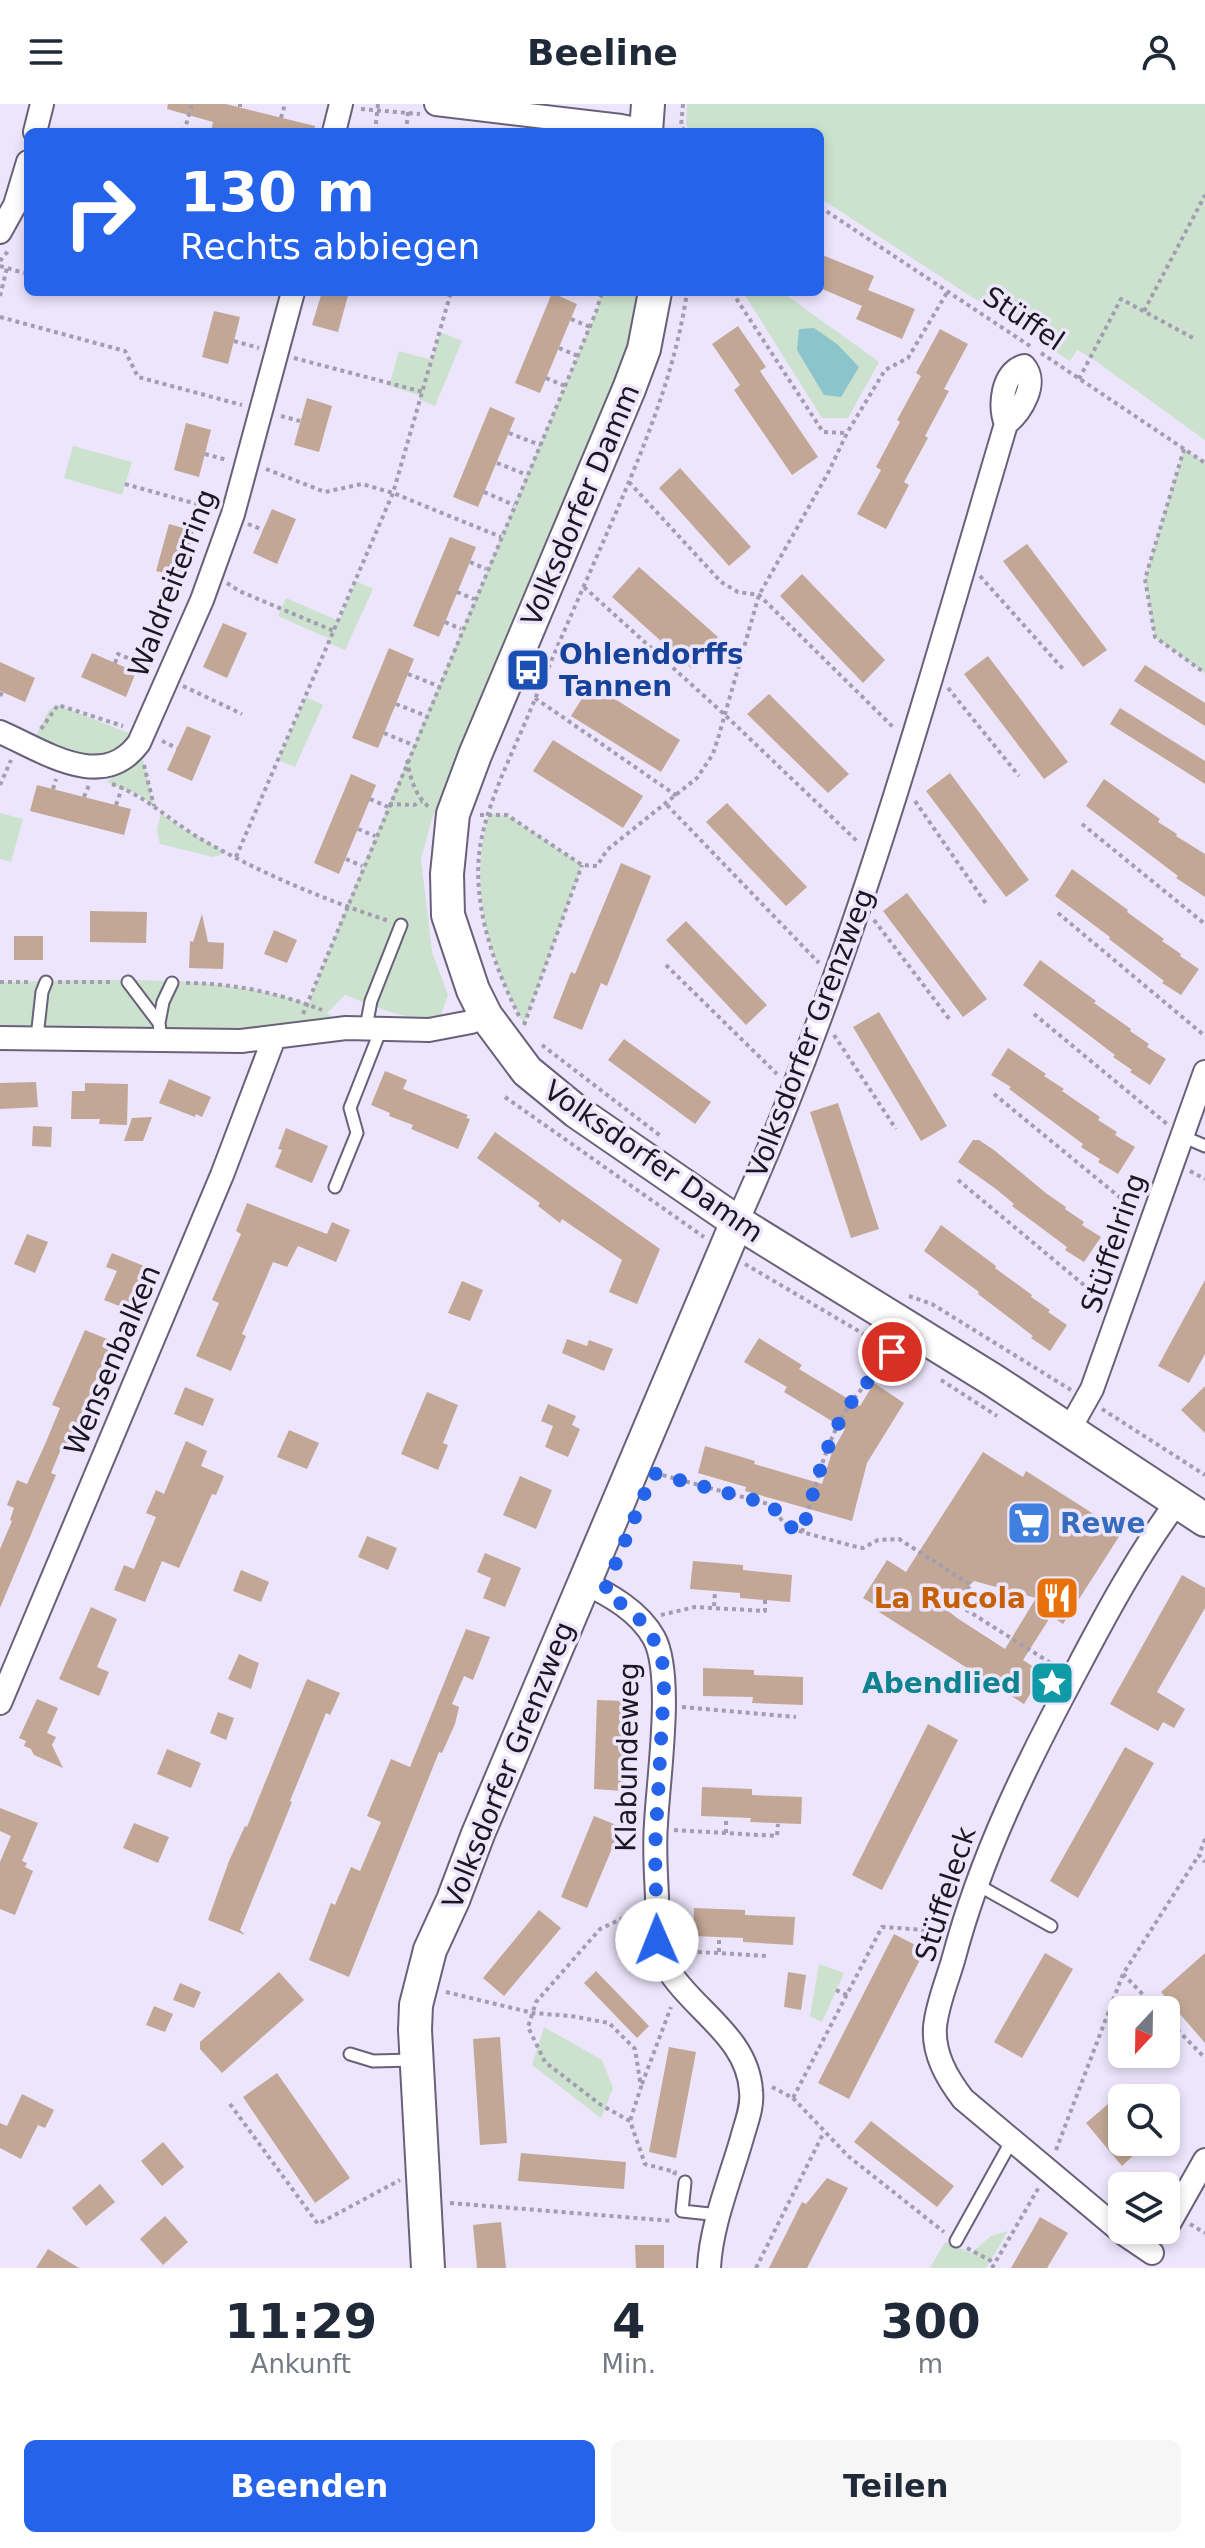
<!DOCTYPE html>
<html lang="de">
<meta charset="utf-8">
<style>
:root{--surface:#fff;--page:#f6f6f7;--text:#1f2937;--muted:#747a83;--accent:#2563eb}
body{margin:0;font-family:"DejaVu Sans",sans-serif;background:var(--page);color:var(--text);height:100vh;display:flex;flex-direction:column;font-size:30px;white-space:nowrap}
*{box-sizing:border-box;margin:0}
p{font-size:26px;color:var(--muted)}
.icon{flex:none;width:44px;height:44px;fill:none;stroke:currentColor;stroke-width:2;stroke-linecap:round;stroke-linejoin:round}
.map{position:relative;height:2164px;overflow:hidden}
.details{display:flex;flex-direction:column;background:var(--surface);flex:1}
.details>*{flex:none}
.hud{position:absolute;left:24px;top:24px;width:800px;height:168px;border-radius:12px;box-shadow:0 4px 12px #0003;background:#2563eb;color:#fff;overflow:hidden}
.needle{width:52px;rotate:202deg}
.tools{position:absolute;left:1108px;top:1892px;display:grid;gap:16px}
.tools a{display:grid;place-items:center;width:72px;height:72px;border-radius:12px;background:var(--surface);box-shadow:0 4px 12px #0003;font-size:40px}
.pin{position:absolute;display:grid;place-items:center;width:68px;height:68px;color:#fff;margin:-34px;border:4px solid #fff;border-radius:50%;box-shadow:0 2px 8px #0007}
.me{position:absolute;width:88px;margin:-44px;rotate:359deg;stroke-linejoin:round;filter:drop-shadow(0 0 6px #0008)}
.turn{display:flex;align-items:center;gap:28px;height:168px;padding:0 24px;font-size:36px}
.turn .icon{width:104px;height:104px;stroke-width:2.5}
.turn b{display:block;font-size:56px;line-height:68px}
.eta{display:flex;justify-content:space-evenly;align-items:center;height:136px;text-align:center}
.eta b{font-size:48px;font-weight:700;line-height:56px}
.cta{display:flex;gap:16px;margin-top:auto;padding:16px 24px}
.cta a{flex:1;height:92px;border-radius:12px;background:var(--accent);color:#fff;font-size:32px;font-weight:700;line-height:92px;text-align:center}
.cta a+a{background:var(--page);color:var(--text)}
header{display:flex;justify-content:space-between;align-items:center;height:104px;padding:0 24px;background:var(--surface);font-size:36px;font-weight:700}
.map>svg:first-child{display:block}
</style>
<header><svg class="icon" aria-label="menu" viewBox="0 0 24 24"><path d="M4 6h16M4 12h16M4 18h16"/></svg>Beeline<svg class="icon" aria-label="person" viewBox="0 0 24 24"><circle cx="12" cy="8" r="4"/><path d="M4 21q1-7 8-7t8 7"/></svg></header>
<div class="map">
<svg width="1205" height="2164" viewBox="0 0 1205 2164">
<rect width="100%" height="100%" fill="#ece5fc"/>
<!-- green -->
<path fill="#cce2ce" d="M687,0H1205V336L1090,253L1077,246L1070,257L820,94V28H689L686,19Z
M602,188H640L617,279L460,645L432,715L421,755L432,848L448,891L441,911C409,920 375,902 345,891L327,909L346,924L0,934V878C99,877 213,868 308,900L363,762L596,208Z
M743,188H782L879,258L848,314H822Z
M440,228L462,237L435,302L419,295V291L389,282L399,247L432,256Z
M73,342L132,358L122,391L64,374Z
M1184,345L1205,359V569L1155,533L1145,475Z
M356,477L373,485L345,546L329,539L330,535L278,512L286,494L339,517Z
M306,593L323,601L295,663L278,656Z
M58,601L141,634L114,661L31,641L49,606Z
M143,655L154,702L138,690L106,678Z
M0,709L23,715L11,758L0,755Z
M161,709L180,723L227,749L213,753L160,740L157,725Z
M489,710L507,711L582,761L524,921C489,853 467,786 489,710Z
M819,1860L844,1869L822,1918L810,1912Z
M544,1923L602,1956L613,1984L601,2014L532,1961Z
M1008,2127L986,2164H930L945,2138L971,2149L991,2132Z"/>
<!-- water -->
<path fill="#8cc4cb" d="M814,224L837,240L859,263L841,293L824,291L797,246L799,225Z"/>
<!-- building -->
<path fill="#c2a796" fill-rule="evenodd" d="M168,0H226L315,22L314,28H211L213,18L167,5Z
M820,150L874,172L868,186L915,205L902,235L856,215L862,202L820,184Z
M322,188H349L338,228L312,221Z
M552,189L577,200L540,289L515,279Z
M214,207L240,213L228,260L202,253Z
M738,222L766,263L760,267L818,353L792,371L734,286L740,281L712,240Z
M940,225L968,240L944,285L949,287L925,332L928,334L904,378L909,381L886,425L857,410L881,366L876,363L900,318L897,316L921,272L916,269Z
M307,294L332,302L319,348L294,341Z
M490,303L515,314L478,403L453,393Z
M186,319L211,326L199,373L174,366Z
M680,364L751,443L729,462L659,384Z
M272,405L296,415L277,460L253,449Z
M169,420L194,427L182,473L156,467Z
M450,433L476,443L439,533L413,522Z
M1027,440L1107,546L1083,563L1003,457Z
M639,463L718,533L691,564L612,493Z
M802,470L885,556L863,579L780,492Z
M223,519L247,529L227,574L203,563Z
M389,544L414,555L378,644L352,634Z
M92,549L136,568L126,593L81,573Z
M988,552L1068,658L1044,675L964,570Z
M0,558L35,574L25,598L0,587Z
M1145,561L1205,599V622L1134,577Z
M591,580L680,636L661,668L571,612Z
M769,590L849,670L828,689L747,610Z
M1120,604L1205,657V680L1110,620Z
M187,622L211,632L192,677L167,666Z
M553,636L643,692L623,724L533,667Z
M950,669L1029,776L1006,793L926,687Z
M351,670L376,681L339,770L314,759Z
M1104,675L1160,715L1158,718L1177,730L1176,732L1205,750V793L1176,774L1178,772L1086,702Z
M37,681L131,705L124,731L30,707Z
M727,699L807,783L786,802L706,718Z
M621,759L651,772L607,882L601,879L582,926L553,914L571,868L575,870Z
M1072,765L1128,806L1127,808L1164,835L1162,837L1181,850L1180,852L1199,865L1181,891L1162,879L1164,877L1109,835L1110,833L1055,792Z
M907,789L987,895L963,913L883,807Z
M90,807L147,808L146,839L90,838Z
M202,810L208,838L224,839L223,865L189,864L190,837L193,838Z
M686,817L767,901L746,921L666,836Z
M274,826L297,836L287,859L264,850Z
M14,832H43V856H14Z
M1040,856L1096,897L1094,899L1131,925L1130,927L1149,940L1147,943L1166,955L1150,981L1130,968L1132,966L1113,953L1115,951L1023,881Z
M879,908L947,1022L921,1037L853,923Z
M624,935L711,998L695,1020L608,956Z
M1008,944L1046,970L1044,972L1064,985L1062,987L1100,1013L1098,1016L1117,1028L1115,1031L1135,1043L1118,1070L1098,1058L1100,1055L1081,1043L1083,1040L1009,985L1011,983L991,971Z
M385,967L407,976L403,985L468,1011L466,1014L470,1015L458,1045L411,1025L413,1021L389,1012L390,1009L371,1001Z
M169,975L211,993L202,1013L196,1010L195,1013L159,999Z
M36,978L38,1003L0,1005V979Z
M85,979L128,980L127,1021L99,1020L100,1015H71L72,987H85Z
M838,999L879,1125L851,1134L810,1008Z
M152,1013L143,1037H124L132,1014Z
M33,1022L52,1023L51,1043L32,1042Z
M286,1024L328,1042L312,1079L275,1063L282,1046L278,1045Z
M495,1028L660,1145L637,1200L609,1188L622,1156L562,1115L560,1119L538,1102L540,1099L477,1054Z
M973,1036H979L994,1046L1047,1090L1066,1103L1065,1105L1084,1118L1082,1121L1101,1133L1084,1158L1065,1146L1067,1143L1012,1102L1014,1100L996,1085L958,1058Z
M247,1099L327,1130L332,1118L350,1126L336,1158L298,1142L287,1163L273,1158L242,1230L246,1232L231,1267L196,1252L219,1199L212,1196L241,1130L236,1127Z
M941,1121L996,1162L995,1164L1032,1191L1031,1193L1050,1206L1048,1208L1067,1221L1050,1247L1031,1234L1033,1232L978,1190L979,1188L924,1147Z
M27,1130L48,1138L35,1169L14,1160Z
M112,1149L144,1162L138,1175L142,1176L127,1205L104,1196L117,1167L106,1163Z
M1205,1176V1250L1189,1279L1158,1262Z
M462,1177L483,1186L470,1217L448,1209Z
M85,1226L112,1237L68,1342L63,1340L51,1369L56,1371L0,1504V1445L12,1417L10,1416L14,1404L7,1401L17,1376L27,1380L46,1338L60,1304L52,1301Z
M759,1234L802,1261L799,1265L860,1302L874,1279L904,1299L867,1359L852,1417L745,1387L746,1383L698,1369L705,1342L755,1357L754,1360L822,1380L832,1348L845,1325L784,1288L787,1283L744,1258Z
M567,1235L587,1242L589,1236L613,1245L604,1267L562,1249Z
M1205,1282V1329L1181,1306Z
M185,1283L214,1295L203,1322L174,1310Z
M427,1288L458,1301L443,1339L448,1341L438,1366L401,1350Z
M548,1300L576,1312L572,1321L580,1325L568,1353L545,1343L553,1322L541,1317Z
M289,1326L319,1339L307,1365L277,1353Z
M186,1337L207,1347L201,1362L224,1372L216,1391L212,1390L179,1464L162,1457L145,1498L114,1486L124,1461L134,1465L156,1413L146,1409L156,1386L164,1390Z
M983,1348L1023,1373L1026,1367L1122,1428L1063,1520L1051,1512L1023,1556L1043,1569L1024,1600L879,1508L881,1505L863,1494L887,1456L906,1468ZM974,1477L1036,1494L1005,1545L957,1514L933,1495L965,1486Z
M520,1372L552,1386L536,1425L503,1411Z
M367,1432L397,1444L388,1466L358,1453Z
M485,1449L521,1464L505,1503L483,1494L491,1474L477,1468Z
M693,1457L743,1461V1466L792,1471L790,1498L740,1494V1489L690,1485Z
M241,1466L269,1478L261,1498L233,1487Z
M1182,1471L1205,1484V1504L1157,1588L1185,1605L1174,1624L1163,1618L1158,1627L1110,1600Z
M91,1503L117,1515L97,1563L109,1568L99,1592L59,1575Z
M466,1525L490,1533L473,1576L464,1572L452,1600L459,1603L455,1620L442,1649L439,1648L349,1873L309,1856L331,1799L335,1801L351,1763L360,1767L381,1718L367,1712L391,1655L410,1663Z
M239,1550L259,1559L251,1585L228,1575Z
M703,1564L754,1566V1571L803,1573V1601L752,1599L753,1593L703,1592Z
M307,1575L340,1589L330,1611L326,1609L290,1697L292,1698L240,1826L245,1831L208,1816L229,1757L245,1722L247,1723Z
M37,1595L58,1604L47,1629L56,1633L52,1641L63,1664L34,1651L31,1645L24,1642L26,1637L19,1634Z
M597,1596L625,1597L622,1687L594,1685Z
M218,1608L234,1614L226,1636L210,1629Z
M928,1620L958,1636L882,1786L852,1771Z
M1125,1643L1154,1659L1078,1794L1050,1777Z
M167,1645L201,1659L191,1684L157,1670Z
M702,1683L752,1685V1691L802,1693L801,1720L750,1718L751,1714L701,1712Z
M0,1704L38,1719L22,1757L27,1759L25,1763L33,1767L15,1811L0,1805V1758L11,1732L0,1727Z
M594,1712L621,1723L587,1804L561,1793Z
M134,1719L169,1733L158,1759L123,1744Z
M694,1804L745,1806V1811L795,1813L793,1841L743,1838V1834L693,1832Z
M539,1806L561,1824L504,1892L483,1874Z
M894,1830L925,1846L849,1995L818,1979Z
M1045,1849L1073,1865L1022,1954L994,1938Z
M1205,1849V1939L1161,1888Z
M596,1867L649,1922L637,1934L584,1879Z
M279,1868L304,1896L222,1969L200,1945V1938Z
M788,1868L806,1871L801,1906L784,1903Z
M180,1879L201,1888L194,1904L173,1896Z
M154,1902L173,1910L165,1928L146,1921Z
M500,1933L507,2039L480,2041L473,1935Z
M669,1943L696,1948L676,2054L649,2048Z
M277,1969L350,2074L315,2099L243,1993Z
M1122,1988V2038H1148L1122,2062L1086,2019Z
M22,1990L54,2006L45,2024L38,2021L21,2055L0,2044V2019L7,2022Z
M871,2017L954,2082L937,2103L854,2038Z
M163,2038L184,2063L162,2082L141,2057Z
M521,2049L626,2058L624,2085L518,2077Z
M827,2074L848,2084L807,2164H769L802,2098L806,2100Z
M100,2080L115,2098L86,2122L72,2104Z
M165,2112L188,2138L163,2161L140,2135Z
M1040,2113L1068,2129L1047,2164H1011Z
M501,2118L506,2164H477L473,2121Z
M635,2141H664V2164H636Z
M48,2145L79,2164H36Z"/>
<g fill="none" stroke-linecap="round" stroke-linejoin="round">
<!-- lane casing -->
<g stroke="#696079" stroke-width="15">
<path id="lane" d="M128,878L159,919L161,935
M159,919L163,898L172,879
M366,923L371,897L401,821
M37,933L42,888L46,878
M1182,1032L1205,1042
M335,1083L357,1029L350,1004L381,925
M976,1780L1051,1822
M350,1950L373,1957L414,1956
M685,2078L682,2107L719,2111
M956,2137L1012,2036"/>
</g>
<!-- street casing -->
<g stroke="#696079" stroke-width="26">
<path id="street" d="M436,0L621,22L646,27
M35,28L42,0
M334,28L341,0
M0,128L15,101L28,58
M0,628C44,647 102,689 139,639L202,496L233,410L293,188
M0,934L241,937L346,924L429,926L471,918L486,912
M737,1118C853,861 926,589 1006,320C1021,308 1039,279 1024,262C1002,268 999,302 1006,320
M1069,1326L1092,1285L1205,968
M583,1478C610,1491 639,1507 654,1534C674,1571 658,1675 656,1720C654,1745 656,1769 657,1793C657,1805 655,1818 656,1830C662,1895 747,1919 751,1987C753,2003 746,2019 742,2034C730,2076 711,2121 709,2164
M0,1599L222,1071L274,934
M1166,2125L1205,2056
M1152,2149L1124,2130L963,1995C947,1974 933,1950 935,1923C937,1900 948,1875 954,1853C981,1752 1026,1661 1075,1569C1106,1510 1137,1452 1177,1398"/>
</g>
<!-- secondary casing -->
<g stroke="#696079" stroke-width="36">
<path id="secondary" d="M646,28L648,0
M655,188L644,245L629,285L475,651L453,710L447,770L448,811L473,886L486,912L527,967L577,1008L737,1118L993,1276L1205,1416
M428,2164L415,1926L416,1901L430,1846L453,1796L478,1730L737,1118"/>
</g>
<!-- path -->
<path stroke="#a29daf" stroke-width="4" stroke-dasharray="4 4" stroke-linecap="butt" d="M683,0L681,22L685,28
M240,3V0
M361,5L420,10
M281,14L285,0
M184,28L192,0
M375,28L378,0
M406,28L408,8
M820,103L1030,242
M0,157L8,147
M0,162L24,169
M732,188L823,328L847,329
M0,192L7,164
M1144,207L1205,91
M0,213L125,247L138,273L242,301
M571,215L590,223
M234,237L259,244
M559,244L578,252
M1041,249L1205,359
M294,254L423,288
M546,274L565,282
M1079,275L1121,195L1195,235
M281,312L300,317
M509,329L540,341
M1184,345L1145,475L1155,533L1205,569
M205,350L227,356
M497,359L527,371
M266,365L325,388L362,380L393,389L501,433
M629,378L721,478L738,488L759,491L895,625
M125,380L215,405
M484,388L514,401
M248,420L263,426
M470,458L486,465
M980,472L1063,565
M227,479L239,487L334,527
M584,483L725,611L859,739
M457,488L474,495
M445,518L461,525
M115,559L118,550L152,564
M408,570L438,582
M183,582L242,610
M948,584L1019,672
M0,592L2,588
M535,594L677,692
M396,600L426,612
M41,625L58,601L123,622
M384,629L413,641
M162,637L177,644
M407,656C410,673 415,692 429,703
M144,661L154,702
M112,680C146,692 170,717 201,735C260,769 325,796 389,817
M0,681L11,656
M53,685L56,675
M84,693L89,681
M370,695L388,703
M915,697L987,801
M389,700L414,701L422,697
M116,701L122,684
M667,701L819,859
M480,711H507L582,761L597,762L607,746L697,674L713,650L719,631L759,491L828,369L847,329L885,266L908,254L948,187
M1082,720L1205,820
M358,725L375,732
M236,753L393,389L451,188
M346,755L362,762
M1058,809L1205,932
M874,816L950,916
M666,861L777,970
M0,878H30
M58,878H114
M186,879C233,879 279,889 322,906
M303,910L596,208L602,188
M1034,910L1167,1020
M519,912C493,860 470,796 481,737C490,692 513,648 530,607C558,540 588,473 617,406C647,336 676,264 687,188
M524,921L582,761
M834,931L896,1025
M542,941L662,1033
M994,990L1134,1105
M505,993L704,1133
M1190,1067L1205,1075
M958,1076L1102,1196
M745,1160L916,1261
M909,1192L932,1200L1071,1286
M941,1276L997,1312
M1102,1305L1205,1371
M655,1369L772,1401L784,1420L802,1428L853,1442L863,1444L878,1436L899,1435L971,1481L957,1500L1057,1563
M802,1428C814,1388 823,1347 843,1311C857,1287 877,1270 892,1248
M714,1502L715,1487
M661,1511L695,1503L765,1507V1496
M682,1603L796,1613
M674,1726L777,1732L778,1720
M726,1729V1713
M1205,1735L1199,1751L1205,1758
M638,1807L600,1825L536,1898L528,1923L545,1958L601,2001L630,2017L645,2060L675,2068L674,2071
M682,1847L768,1852
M719,1848V1833
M1123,1870L1158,1906
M836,1886L847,1891
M446,1888L533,1909L571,1912L609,1919L635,1945L641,1983L630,2017
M1166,1914L1205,1954
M642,1980L671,1903
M772,1983L793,1994L882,1823L940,1827
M793,1994L848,2052L944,2128
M230,2000L318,2120L400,2076
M1056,2046L1123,1870L1199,1751
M450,2099L673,2117
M1190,2120L1205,2129
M967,2144L995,2159
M756,2164L824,2028
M992,2164L1039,2083"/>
<!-- lane -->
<use href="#lane" stroke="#fff" stroke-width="11"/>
<!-- street -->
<use href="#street" stroke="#fff" stroke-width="22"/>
<!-- secondary -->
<use href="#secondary" stroke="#fff" stroke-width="32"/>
</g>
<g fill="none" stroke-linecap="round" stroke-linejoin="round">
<!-- route -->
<path stroke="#2563eb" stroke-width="14" stroke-dasharray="0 25.2" d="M657,1836L655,1745L664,1583L662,1553L647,1522L619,1498L604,1488L653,1369L772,1401L784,1420L802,1428C814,1388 823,1347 843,1311C857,1287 877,1270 892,1248"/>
</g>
<!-- icons -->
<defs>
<g id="bus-square" transform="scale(2.3)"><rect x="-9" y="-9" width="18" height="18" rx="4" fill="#1a4fb4" stroke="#ece5fc"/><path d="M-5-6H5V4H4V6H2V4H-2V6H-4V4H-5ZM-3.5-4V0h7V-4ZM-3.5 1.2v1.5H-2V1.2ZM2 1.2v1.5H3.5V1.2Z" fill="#fff"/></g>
<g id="supermarket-square" transform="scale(2.3)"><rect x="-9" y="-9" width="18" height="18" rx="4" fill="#3f7fe0" stroke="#ece5fc"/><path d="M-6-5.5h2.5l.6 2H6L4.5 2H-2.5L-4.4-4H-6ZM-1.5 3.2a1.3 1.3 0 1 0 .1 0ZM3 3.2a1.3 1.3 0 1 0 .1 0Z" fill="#fff"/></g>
<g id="restaurant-square" transform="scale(2.3)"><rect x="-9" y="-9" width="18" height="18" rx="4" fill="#e8710a" stroke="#ece5fc"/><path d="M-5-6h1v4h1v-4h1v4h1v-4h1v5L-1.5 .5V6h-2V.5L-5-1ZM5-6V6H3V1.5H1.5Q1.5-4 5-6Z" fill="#fff"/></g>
<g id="sight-square" transform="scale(2.3)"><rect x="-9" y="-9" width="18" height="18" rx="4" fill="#0f9aa8" stroke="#ece5fc"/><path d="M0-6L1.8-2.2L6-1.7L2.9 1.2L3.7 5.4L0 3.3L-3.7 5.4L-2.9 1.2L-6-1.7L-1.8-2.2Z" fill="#fff"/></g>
</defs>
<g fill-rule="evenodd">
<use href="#bus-square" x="528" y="566"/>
<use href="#supermarket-square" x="1029" y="1419"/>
<use href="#restaurant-square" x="1057" y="1494"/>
<use href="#sight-square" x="1052" y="1579"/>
</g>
<g text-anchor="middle" stroke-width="7" stroke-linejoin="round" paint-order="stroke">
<!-- street labels -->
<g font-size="28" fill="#1a1721" stroke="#ece5fc">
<text transform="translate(1024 214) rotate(34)" y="10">Stüffel</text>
<text transform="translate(580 401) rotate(-67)" y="10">Volksdorfer Damm</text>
<text transform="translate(172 479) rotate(-69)" y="10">Waldreiterring</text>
<text transform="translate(810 929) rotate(-69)" y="10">Volksdorfer Grenzweg</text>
<text transform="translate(654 1057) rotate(35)" y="10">Volksdorfer Damm</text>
<text transform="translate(1113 1139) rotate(-71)" y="10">Stüffelring</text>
<text transform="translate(112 1256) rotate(-67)" y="10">Wensenbalken</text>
<text transform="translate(627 1653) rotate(-89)" y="10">Klabundeweg</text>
<text transform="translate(508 1661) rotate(-68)" y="10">Volksdorfer Grenzweg</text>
<text transform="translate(945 1790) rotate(-72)" y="10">Stüffeleck</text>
</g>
<!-- transit labels -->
<g font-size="28" font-weight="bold" fill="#164399" stroke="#ece5fc" text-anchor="start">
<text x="559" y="560">Ohlendorffs<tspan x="559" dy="32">Tannen</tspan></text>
</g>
<!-- shop labels -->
<g font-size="28" font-weight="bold" fill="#366cbe" stroke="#ece5fc" text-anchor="start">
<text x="1060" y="1429">Rewe</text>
</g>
<!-- food labels -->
<g font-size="28" font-weight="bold" fill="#c56008" stroke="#ece5fc" text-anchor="end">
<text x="1026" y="1504">La Rucola</text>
</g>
<!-- culture labels -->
<g font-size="28" font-weight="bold" fill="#0d838f" stroke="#ece5fc" text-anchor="end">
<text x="1021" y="1589">Abendlied</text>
</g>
</g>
</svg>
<div class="tools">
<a><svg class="needle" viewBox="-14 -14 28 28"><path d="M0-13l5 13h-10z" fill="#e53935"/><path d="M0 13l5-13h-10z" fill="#747a83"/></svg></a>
<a><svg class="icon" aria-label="search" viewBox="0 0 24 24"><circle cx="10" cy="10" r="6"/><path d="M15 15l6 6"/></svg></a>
<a><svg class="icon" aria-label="layers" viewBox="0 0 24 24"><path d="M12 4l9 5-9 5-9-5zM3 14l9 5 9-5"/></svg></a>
</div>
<div class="pin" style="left:892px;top:1248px;background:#d93025"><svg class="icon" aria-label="arrive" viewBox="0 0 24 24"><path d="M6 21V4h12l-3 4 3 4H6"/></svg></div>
<svg class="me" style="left:657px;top:1836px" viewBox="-20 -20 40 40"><circle r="19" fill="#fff"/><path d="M0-13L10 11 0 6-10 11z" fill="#2563eb"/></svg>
<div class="hud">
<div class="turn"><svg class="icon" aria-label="right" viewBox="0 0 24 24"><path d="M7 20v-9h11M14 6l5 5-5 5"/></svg><div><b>130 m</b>Rechts abbiegen</div></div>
</div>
</div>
<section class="details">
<div class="eta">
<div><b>11:29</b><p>Ankunft</p></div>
<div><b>4</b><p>Min.</p></div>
<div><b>300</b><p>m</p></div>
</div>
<div class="cta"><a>Beenden</a><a>Teilen</a></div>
</section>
